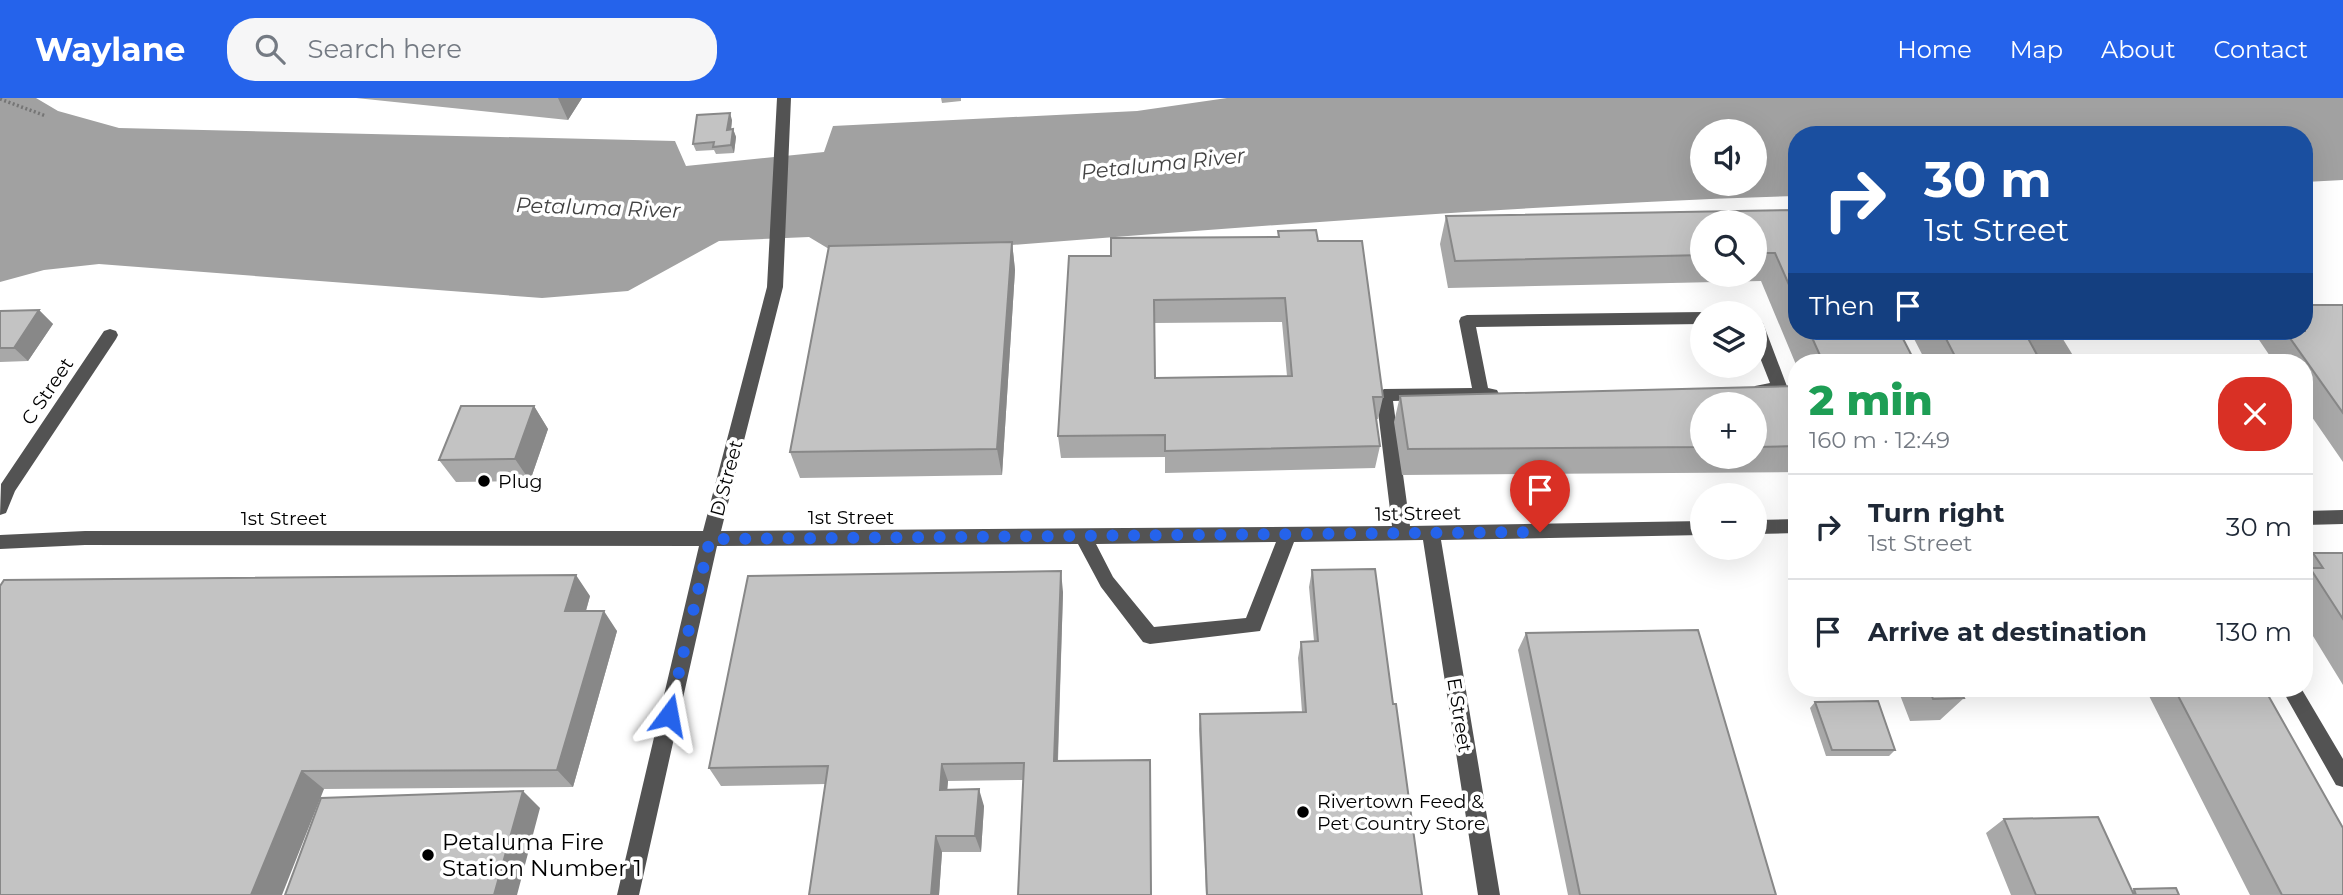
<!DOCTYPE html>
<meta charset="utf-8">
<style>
:root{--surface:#fff;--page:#f6f6f7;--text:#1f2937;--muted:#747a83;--line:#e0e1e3;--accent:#2563eb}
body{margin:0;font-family:Montserrat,sans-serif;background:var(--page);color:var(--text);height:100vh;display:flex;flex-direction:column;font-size:26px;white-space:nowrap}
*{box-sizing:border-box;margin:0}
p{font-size:23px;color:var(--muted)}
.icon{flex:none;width:38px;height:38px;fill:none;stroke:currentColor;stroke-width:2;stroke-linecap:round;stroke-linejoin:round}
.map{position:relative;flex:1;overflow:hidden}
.side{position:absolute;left:1788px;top:256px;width:525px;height:343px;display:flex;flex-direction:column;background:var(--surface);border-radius:28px;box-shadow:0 7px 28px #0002}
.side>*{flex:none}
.guide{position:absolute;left:1788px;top:28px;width:525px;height:214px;border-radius:28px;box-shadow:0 7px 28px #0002;background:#1a4fa0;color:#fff;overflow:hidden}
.controls{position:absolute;left:1690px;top:21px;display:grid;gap:14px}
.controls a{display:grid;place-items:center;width:77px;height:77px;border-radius:50%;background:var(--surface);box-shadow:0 7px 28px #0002;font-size:35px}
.pin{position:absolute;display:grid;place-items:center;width:60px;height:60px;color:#fff;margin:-72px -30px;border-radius:50% 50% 50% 0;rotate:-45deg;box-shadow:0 0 7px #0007}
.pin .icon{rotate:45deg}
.me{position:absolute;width:77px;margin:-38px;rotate:13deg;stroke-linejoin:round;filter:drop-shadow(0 0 5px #0008)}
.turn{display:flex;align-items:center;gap:24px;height:147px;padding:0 21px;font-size:32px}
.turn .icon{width:91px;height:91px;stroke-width:2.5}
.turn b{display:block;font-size:49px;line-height:60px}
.then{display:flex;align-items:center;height:66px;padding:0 21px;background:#0003;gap:14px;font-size:26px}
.round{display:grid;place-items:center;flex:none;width:74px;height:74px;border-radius:28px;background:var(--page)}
.overview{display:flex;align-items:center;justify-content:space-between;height:119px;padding:0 21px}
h1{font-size:42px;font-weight:800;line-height:52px;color:#1e9e55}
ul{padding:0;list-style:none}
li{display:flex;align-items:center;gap:21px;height:105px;padding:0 21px;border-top:2px solid var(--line)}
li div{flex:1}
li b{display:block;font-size:26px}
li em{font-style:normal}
header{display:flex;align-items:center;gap:42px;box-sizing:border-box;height:98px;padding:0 35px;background:var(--accent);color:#fff}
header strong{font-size:33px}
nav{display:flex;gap:38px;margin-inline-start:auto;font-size:24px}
.search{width:490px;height:63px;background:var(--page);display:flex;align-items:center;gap:18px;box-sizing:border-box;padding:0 24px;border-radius:28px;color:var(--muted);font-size:26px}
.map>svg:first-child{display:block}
</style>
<header>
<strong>Waylane</strong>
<div class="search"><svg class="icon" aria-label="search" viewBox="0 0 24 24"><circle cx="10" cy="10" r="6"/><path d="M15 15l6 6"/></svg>Search here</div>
<nav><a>Home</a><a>Map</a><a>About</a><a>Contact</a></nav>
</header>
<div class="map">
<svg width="2343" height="797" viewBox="0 0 2343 797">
<rect width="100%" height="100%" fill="#fff"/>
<!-- water -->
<path fill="#a1a1a1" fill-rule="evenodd" d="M0,0H36L58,13L119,30L675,43L686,68L824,54L833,28L1137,13L1227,0H2343V82L2305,84V37H1797V98C1479,108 1162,136 844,160L809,139L719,143L628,193L542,200L99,166L44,172L0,184ZM1703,33H1755V86H1703Z
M2019,233H2058L2077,264H2037Z"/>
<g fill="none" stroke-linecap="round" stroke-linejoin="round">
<!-- path -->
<path stroke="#757575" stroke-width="3.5" stroke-dasharray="2 2.5" stroke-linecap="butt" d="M0,1L46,18"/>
<!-- minor -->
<path fill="#535353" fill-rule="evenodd" d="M777,0H791L783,189L721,433L1392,428L1376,297L1384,291L1472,290L1459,223L1461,219L1467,217L1703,214L1706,215H1703V226L1476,229L1488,290L1497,292L1499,296L1497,300L1393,303L1410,428L1703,423V437L1441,442L1500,797H1478L1423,442L1294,444L1260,533L1150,546L1143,544L1101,489L1078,446L717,448L639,797H617L699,448L85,447L0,451V437L85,433H703L767,189ZM1276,444L1246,520L1154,529L1113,479L1096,446Z
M1755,219L1763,225L1788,291L1786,295L1761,298L1753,292L1755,288L1770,285L1755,247Z
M110,231L116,233L118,237L116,241L15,393L6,415L0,417L1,386L104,233Z
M2343,412V426L2305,427V413Z
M1797,421V435L1755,436V422Z
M2281,590H2301L2343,661V689L2336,687Z"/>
</g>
<!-- wall -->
<path fill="#a8a8a8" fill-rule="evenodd" d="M356,0H582L568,22Z
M941,0H961V3L942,5Z
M732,22L731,32L733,31L736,39L734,55L716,56L714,52L696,53L693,46Z
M1797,112V233H1899L1915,264H1797V269L1761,183L1448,190L1440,146L1446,118ZM1703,124H1755V177H1703Z
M1278,133L1318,143L1383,299L1378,321H1376L1380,348L1375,370L1165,375V359L1061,360L1058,338L1111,158L1278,139ZM1282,224L1287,278L1155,280L1154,225Z
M1012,144L1015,172L1002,377L800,380L790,354Z
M2343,207V364L2305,309V264H2274L2253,233H2305Z
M39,212L53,226L28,263L0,264V213Z
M1910,233H2024L2041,264H1926Z
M1797,288V374L1402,377L1394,324L1400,298ZM1703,306H1755V359H1703Z
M534,308L548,331L530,383L456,384L439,362Z
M2313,455H2343V587L2305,525V462Z
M1312,472L1393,606L1422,797H1206L1199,631L1200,616L1302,614L1298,560L1301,544L1314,543L1309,489Z
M1063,494L1058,663L1023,682L948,683L947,691L984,708L981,754H942L939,797H809L826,686L721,688L709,670Z
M1797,494V513L1792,500Z
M590,498L586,513L617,533L573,689L324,691L0,797Z
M1526,535L1776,797H1568L1518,552Z
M1825,590H1959L1964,600L1940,622L1910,623L1900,597L1828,599Z
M2145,590H2264L2343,797H2250Z
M1815,604L1895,652L1889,658H1826L1810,610Z
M2004,721L2132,793L2134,791L2179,797H2011L1986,735Z"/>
<!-- shaded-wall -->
<path fill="#888" d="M558,0H582L568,22Z
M730,15L732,22L730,40L727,32Z
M733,31L736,39L734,55L731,47Z
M1012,144L1015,172L1002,377L997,351Z
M39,212L53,226L28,263L14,250Z
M534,308L548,331L530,383L515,361Z
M1061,473L1063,494L1057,681L1054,663Z
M576,477L590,498L580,533L565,513Z
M604,513L617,533L573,689L557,672Z
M942,666L948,683L946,709L940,692Z
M302,673L324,691L282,797H251Z
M979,691L984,708L981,754L975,738Z
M523,693L540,710L517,797H494Z
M936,738L942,754L939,797H931Z"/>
<!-- building -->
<path fill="#c3c3c3" stroke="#888" stroke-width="2" fill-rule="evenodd" d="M730,15L727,32L733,31L731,47L713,49L714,44L693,46L697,17Z
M1797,112V205L1775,155H1755V124H1703V157L1455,163L1446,118Z
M1316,132L1318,143H1362L1383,299H1373L1380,348L1165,353V337L1058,338L1069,158H1111V140L1279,139L1278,133ZM1285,200L1292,278L1155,280L1154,202Z
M1012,144L997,351L790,354L829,148Z
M2305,207H2343V315L2285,233H2305Z
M39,212L14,250H0V213Z
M1809,233H1899L1915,264H1823Z
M1942,233H2024L2041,264H1958Z
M1797,288V348L1755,349V306H1703V349L1408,351L1400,298Z
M461,308H534L515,361L439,362Z
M2313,455H2343V521L2310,470H2323Z
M1375,471L1393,606H1396L1422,797H1207L1200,616L1306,614L1301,544L1318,543L1312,472Z
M1061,473L1054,663L1150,662L1151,797H1018L1024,665L942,666L940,692L979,691L975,738H936L931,797H809L828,668L709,670L748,478Z
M576,477L565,513H604L557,672L302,673L251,797H0V488L4,482Z
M1698,532L1776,797H1580L1526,535Z
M1929,590H1959L1964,600L1933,601Z
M2174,590H2264L2343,730V797H2282Z
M1878,603L1895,652H1832L1815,604Z
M523,693L494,797H285L321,700Z
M2098,719L2134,797H2036L2004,721Z
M2176,790L2179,797H2136L2134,791Z"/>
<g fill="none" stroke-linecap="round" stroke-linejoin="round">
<!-- route -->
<path stroke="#2563eb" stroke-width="12" stroke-dasharray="0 21.6" d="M669,617L710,441L1540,434"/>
</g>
<!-- markers -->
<g fill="#000" stroke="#fff" stroke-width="2.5">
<circle cx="484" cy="383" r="7"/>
<circle cx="1303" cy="714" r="7"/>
<circle cx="428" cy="757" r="7"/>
</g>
<g text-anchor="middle" stroke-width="7" stroke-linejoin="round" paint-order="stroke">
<!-- street labels -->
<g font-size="19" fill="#000" stroke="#fff">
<text transform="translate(47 293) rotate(-56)" y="7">C Street</text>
<text transform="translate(726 380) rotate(-75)" y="7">D Street</text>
<text transform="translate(1418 415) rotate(-1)" y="7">1st Street</text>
<text x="851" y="426">1st Street</text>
<text x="284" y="427">1st Street</text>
<text transform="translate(1460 617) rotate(81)" y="7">E Street</text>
</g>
<!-- poi labels -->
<g font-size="19" fill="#000" stroke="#fff" text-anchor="start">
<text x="498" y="390">Plug</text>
<text x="1317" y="710">Rivertown Feed &amp;<tspan x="1317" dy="22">Pet Country Store</tspan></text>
</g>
<!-- water labels -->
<g font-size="21" font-style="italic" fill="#424242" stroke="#fff">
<text transform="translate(1163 66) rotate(-6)" y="7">Petaluma River</text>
<text transform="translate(598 110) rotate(2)" y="7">Petaluma River</text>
</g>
<!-- near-poi labels -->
<g font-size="23" fill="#000" stroke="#fff" text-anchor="start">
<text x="442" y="752">Petaluma Fire<tspan x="442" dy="26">Station Number 1</tspan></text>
</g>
</g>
</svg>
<div class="controls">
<a><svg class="icon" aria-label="sound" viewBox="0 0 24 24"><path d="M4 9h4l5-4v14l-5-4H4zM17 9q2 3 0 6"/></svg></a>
<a><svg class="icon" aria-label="search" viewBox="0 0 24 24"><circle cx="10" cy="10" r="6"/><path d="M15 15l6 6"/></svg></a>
<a><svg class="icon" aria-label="layers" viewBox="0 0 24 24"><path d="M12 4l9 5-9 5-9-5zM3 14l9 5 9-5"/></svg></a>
<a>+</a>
<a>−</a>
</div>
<div class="pin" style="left:1540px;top:434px;background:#d93025"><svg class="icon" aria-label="arrive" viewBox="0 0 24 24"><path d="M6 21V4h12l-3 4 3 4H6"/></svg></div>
<svg class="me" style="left:669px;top:617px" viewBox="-20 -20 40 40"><path d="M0-17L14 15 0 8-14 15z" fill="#2563eb" stroke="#fff" stroke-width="4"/></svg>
<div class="guide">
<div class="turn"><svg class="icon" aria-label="right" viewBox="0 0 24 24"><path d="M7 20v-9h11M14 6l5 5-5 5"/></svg><div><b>30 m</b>1st Street</div></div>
<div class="then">Then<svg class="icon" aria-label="arrive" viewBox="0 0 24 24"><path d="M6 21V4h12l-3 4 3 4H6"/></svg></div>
</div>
<section class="side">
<div class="overview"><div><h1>2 min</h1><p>160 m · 12:49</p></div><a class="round" style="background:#d93025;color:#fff"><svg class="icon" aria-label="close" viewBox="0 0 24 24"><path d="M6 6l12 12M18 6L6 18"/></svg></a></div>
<ul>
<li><svg class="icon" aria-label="right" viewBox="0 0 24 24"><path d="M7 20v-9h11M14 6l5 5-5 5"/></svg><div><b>Turn right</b><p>1st Street</p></div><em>30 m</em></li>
<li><svg class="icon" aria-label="arrive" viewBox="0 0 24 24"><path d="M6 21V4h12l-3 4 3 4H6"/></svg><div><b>Arrive at destination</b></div><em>130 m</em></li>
</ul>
</section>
</div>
